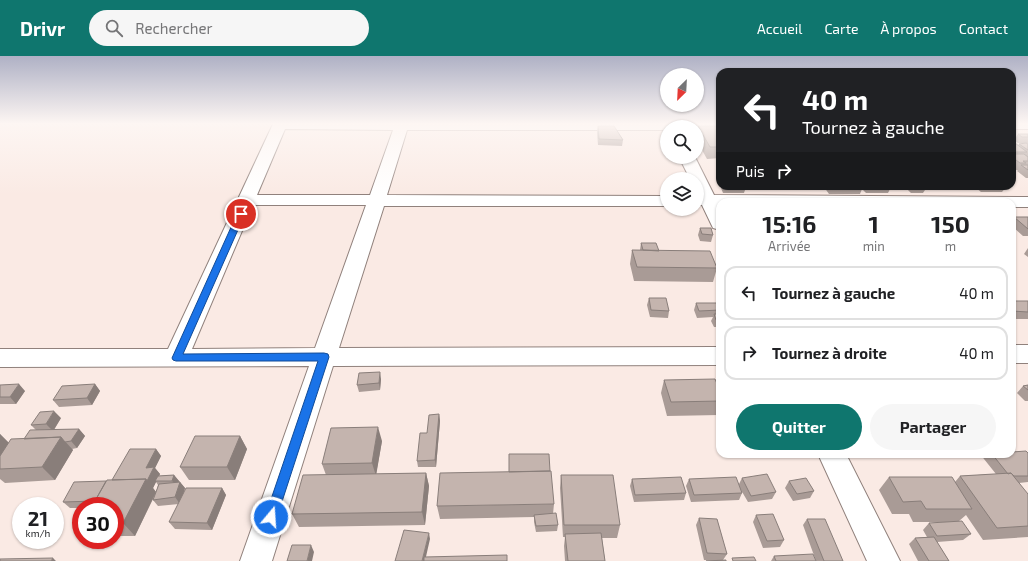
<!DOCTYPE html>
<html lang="fr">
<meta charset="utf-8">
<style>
:root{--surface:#fff;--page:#f6f6f6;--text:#202124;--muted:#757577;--line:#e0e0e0;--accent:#0f766e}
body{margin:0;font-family:"Exo 2",sans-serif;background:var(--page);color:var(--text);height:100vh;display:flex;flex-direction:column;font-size:15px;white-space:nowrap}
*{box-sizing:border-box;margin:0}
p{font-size:13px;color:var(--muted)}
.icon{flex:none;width:22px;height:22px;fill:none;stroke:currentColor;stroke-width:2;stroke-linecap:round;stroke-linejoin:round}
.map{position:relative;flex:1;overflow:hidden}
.details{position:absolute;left:716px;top:142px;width:300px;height:260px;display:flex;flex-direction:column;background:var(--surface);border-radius:12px;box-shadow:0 1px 3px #0004}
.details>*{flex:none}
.banner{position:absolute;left:716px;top:12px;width:300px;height:122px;border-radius:12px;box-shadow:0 1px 3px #0004;background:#202124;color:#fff;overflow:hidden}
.needle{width:26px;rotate:204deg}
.controls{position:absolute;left:660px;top:12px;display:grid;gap:8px}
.controls a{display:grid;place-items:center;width:44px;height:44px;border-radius:50%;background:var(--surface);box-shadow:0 1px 3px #0004;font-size:20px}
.speed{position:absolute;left:12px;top:441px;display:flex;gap:8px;font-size:20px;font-weight:700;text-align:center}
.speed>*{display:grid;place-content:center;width:52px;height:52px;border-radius:50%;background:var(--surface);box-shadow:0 1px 3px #0004;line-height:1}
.speed small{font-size:10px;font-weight:400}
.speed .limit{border:6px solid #d22;background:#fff;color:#111}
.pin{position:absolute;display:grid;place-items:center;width:34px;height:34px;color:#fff;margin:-17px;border:2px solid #fff;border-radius:50%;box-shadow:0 1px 4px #0007}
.me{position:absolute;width:44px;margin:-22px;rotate:18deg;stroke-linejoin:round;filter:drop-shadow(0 0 3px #0008)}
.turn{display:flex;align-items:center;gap:14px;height:84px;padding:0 20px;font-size:18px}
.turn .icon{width:52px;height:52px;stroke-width:2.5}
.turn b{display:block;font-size:28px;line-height:34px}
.then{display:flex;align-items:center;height:38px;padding:0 20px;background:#0003;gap:8px;font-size:15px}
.eta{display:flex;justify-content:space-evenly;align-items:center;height:68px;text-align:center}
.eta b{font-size:24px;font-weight:700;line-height:28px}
.cta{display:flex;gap:8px;margin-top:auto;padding:8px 20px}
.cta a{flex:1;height:46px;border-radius:24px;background:var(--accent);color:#fff;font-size:16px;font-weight:700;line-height:46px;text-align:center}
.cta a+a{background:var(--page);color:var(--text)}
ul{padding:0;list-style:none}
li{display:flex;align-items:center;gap:12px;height:54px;margin:0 8px 6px;padding:0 12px;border:2px solid var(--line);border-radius:12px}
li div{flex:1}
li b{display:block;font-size:15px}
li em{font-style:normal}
header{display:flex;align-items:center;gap:24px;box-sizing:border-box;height:56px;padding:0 20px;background:var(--accent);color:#fff}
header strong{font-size:19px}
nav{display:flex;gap:22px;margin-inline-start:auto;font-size:14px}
.search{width:280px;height:36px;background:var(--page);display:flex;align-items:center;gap:10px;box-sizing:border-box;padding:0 14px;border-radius:22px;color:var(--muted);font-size:15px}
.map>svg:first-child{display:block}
</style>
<header>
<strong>Drivr</strong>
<div class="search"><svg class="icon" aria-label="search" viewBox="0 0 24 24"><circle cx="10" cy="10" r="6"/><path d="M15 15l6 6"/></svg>Rechercher</div>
<nav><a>Accueil</a><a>Carte</a><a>À propos</a><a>Contact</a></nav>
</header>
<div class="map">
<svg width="1028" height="505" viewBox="0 0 1028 505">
<rect width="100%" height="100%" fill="#faeae4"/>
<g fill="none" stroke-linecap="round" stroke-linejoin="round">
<!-- minor casing -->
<g stroke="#90817c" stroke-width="2">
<path id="minor" d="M273,68H720V74H697V71H667V74H407L387,139L667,140V150H384L339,292L720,291V309L333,310L272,505H240L309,310L0,311V293H168ZM285,73L393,74L370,139H257ZM253,149H366L315,292L192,293Z
M1012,68H1028V73H1012Z
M679,101H695L714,139L1028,141V151H1012V146H720V174L713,172L702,149H697V123H690Z
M1012,289H1028V307H1012Z
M818,398H846L900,505H867Z"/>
</g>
<!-- minor -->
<use href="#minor" fill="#fff" fill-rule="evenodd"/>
</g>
<!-- wall -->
<path fill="#a99b96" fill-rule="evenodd" d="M598,70L623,84L622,90L598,89L597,76Z
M698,70L720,71V102L707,103L697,85V73Z
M1018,78H1028V87H1018L1014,84Z
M1012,87L1018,89L1019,88H1028V100H1027L1028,101V122H1026L1017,115L1018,114H1016L1012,111Z
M721,130H746V131L744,137H723L721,132Z
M825,130H890L891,131L888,137H866L862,133L860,138H829L824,131Z
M908,130H926L927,131L923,137H911L906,132Z
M975,130H1007L1002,136H981L975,131Z
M1012,156L1015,158L1012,163Z
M1014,161H1028V180H1023L1012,170V164Z
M700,172L713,179L711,186L700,185L698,179Z
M641,187L659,195L717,212L713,226L634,225L630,208L632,194H640Z
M1028,192V201L1024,198Z
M649,242L669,255L668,262L650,261L647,249Z
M720,245V271H714L711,265L713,261L697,262L694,254L696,247H720Z
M1012,245H1028V263H1012Z
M381,323L380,334L359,336L357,329Z
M664,324L720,335V355L719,359L667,360L661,337Z
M95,328L100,335L92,349L59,351L53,344Z
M0,329L25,335L16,348H0Z
M1028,329V345H1025L1017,337L1023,330Z
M439,358L440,365L436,411H418L417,405L427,377Z
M61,362L54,374L79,373L85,380L77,392L72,393L73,394L55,424L5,427L0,423V378L9,387L24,383L36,374L31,369Z
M240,380L247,393L235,424H189L180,411Z
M382,385L376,418L426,417L429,430L425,469L299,471L292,458L326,419L322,408Z
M156,393L161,400L155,412L160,418L159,420L174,419L185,432L184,436L222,432L226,439L212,474L175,473L169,466L179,448L158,450L153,444L155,439L135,480H115V450H81V452H70L63,446L112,424ZM156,426L158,429L156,436L153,432Z
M1028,397V426L1019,427L1027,438L1028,437V481L983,484L966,459L959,465L971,478L963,484L937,486L949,505H918L909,488L915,482L927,481L923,474L929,467L955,466H913L909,458H892L879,434L889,421L955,426L960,420L996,418L980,398Z
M561,419L620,469L617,482H602L605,505H565L564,490L565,481H563L560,432Z
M742,422L776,436L772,443L748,446L741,434L742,437L739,444L691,446L686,430L689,423L739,428Z
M632,423L686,437L684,444L634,446L630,430Z
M789,425L814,435L810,442L793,445L785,432Z
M554,448L553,458L558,469L557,475L536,476L534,466V461L440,463L437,450Z
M756,459L784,484L780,491L763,492L753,466Z
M699,462L727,498L723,504L726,505H705L719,504H704L696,469Z
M807,463L843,505H816L803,469Z
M774,500L816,505H771Z"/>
<!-- shaded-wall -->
<path fill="#897e7a" d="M380,316L381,323L380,334L379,327Z
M19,328L25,335L16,348L10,341Z
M95,328L100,335L92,349L87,342Z
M54,355L61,362L53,375L46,368Z
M439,358L440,365L436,411L435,404Z
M378,371L382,385L376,420L372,407Z
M79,373L85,380L77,392L71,385Z
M0,378L14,392L0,411Z
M240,380L247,393L235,424L227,411Z
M61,381L73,394L55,424L42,411Z
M156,393L161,400L155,412L160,418L153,432L156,436L135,480L123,467L146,412Z
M426,417L429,430L425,469L422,456Z
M174,419L179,425L177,432L172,425Z
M180,426L185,432L180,448L175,441Z
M222,432L226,439L212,474L207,467Z
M429,477L430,483L425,505H422Z
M311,489L314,496L312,505H307Z
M53,502L56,505H51Z"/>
<!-- building -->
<path fill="#c4b4ae" stroke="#897e7a" d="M598,70H614L623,84L599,83Z
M698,70H719L720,72V91H710Z
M1018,78H1028V81H1022Z
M1012,87H1015L1027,96H1012Z
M1026,87L1028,88V94L1019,88Z
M1012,98H1024L1028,101V105H1023L1026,107H1020L1012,101Z
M1021,109H1028V114Z
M724,130H746V131L725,130Z
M831,130H862L863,131H832Z
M868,130H890L891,131H869Z
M914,130H926L927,131H915Z
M1014,161H1028V173Z
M700,172H711L713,179L702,178Z
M641,187H656L659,195L643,194Z
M632,194L710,195L717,212L637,211Z
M649,242H666L669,255L651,254Z
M1012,245H1028V256L1012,255Z
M696,247H720V254L699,255Z
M714,258H720V264H716Z
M380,316L379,327L357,329L359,317Z
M715,323L720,335V345L671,346L664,324Z
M19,328L10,341H0V329Z
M95,328L87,342L53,344L62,330Z
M1028,329V334L1023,330Z
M54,355L46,368L31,369L40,356Z
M439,358L435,404L417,405L420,377H427L429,359Z
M378,371L372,407L322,408L331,372Z
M79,373L71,385L65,386L61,381L24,383L30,374Z
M195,380H240L227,411H180Z
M61,381L42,411L0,413V400L11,383Z
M130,393H156L146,412L154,411L147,425L146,423L112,424Z
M1026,395L1028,397V420H1014L1011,417L1008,418L992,398H1012V396Z
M509,398H549L550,415L509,416Z
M551,415L554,448L437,450L440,417Z
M426,417L422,456L292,458L303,419Z
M1011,417L1028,438V470L997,472L960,420Z
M767,418L776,436L751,440L742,422Z
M174,419L172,425H155L158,420Z
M561,419H613L620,469H564Z
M681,421L686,437L635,439L632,423Z
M736,421L742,437L694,439L689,423Z
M889,421H952L972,453H926L921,445L903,446Z
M806,422L814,435L797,438L789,425Z
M146,423L123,467H115V450H92L107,424Z
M106,425L95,445L63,446L74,426Z
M180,426L175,441L153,444L159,428Z
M186,432H222L207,467L169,466Z
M556,457L558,469L536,470L534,459Z
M773,458L784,484L767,485L756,459Z
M699,462L717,463L727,498L707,497Z
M807,463H825L843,505H824Z
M962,465L971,478L937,480L929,467Z
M404,474L429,477L422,505H395Z
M601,477L605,505H568L565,478Z
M934,481L949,505H929L915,482Z
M292,489H311L307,505H287Z
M813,498L816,505H776L774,500Z
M507,499V505H424V501Z
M754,501L756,505H733L732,502Z
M53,502L51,505H0V503Z
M726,504V505H706Z"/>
<!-- sky -->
<linearGradient id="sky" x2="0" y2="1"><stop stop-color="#afb1c5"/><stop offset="0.49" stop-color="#fdf6f3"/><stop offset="1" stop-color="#fdf6f3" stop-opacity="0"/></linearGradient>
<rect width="1028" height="138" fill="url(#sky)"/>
<!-- route -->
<path fill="#1a73e8" stroke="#114b97" d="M241,156L245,158L183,298L324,297L328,298L329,301L277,461L275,466L271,467L266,466L265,461L318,305H176L173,304L172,302L237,158Z"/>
</svg>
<div class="controls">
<a><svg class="needle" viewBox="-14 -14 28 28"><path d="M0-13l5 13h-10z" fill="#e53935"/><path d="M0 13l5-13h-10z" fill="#757577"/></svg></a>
<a><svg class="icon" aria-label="search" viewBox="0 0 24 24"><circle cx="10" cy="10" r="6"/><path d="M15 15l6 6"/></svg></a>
<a><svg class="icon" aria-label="layers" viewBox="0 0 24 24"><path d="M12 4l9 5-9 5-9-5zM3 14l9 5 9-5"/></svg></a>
</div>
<div class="speed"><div>21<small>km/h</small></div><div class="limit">30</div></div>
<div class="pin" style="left:241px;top:158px;background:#d93025"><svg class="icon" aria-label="arrive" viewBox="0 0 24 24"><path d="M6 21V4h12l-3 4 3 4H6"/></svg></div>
<svg class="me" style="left:271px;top:461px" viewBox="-20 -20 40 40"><circle r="17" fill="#1a73e8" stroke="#fff" stroke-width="3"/><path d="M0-11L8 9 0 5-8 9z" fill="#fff"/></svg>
<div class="banner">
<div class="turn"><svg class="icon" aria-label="left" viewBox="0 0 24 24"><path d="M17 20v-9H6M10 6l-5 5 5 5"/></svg><div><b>40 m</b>Tournez à gauche</div></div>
<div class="then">Puis<svg class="icon" aria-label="right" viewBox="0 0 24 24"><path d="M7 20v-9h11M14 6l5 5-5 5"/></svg></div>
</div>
<section class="details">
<div class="eta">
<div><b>15:16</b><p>Arrivée</p></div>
<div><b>1</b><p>min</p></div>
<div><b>150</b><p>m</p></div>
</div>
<ul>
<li><svg class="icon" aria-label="left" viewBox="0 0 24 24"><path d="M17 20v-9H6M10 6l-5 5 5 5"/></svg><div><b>Tournez à gauche</b></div><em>40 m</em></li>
<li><svg class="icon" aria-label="right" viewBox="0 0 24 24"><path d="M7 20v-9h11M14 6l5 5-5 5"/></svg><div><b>Tournez à droite</b></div><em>40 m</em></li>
</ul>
<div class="cta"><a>Quitter</a><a>Partager</a></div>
</section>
</div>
